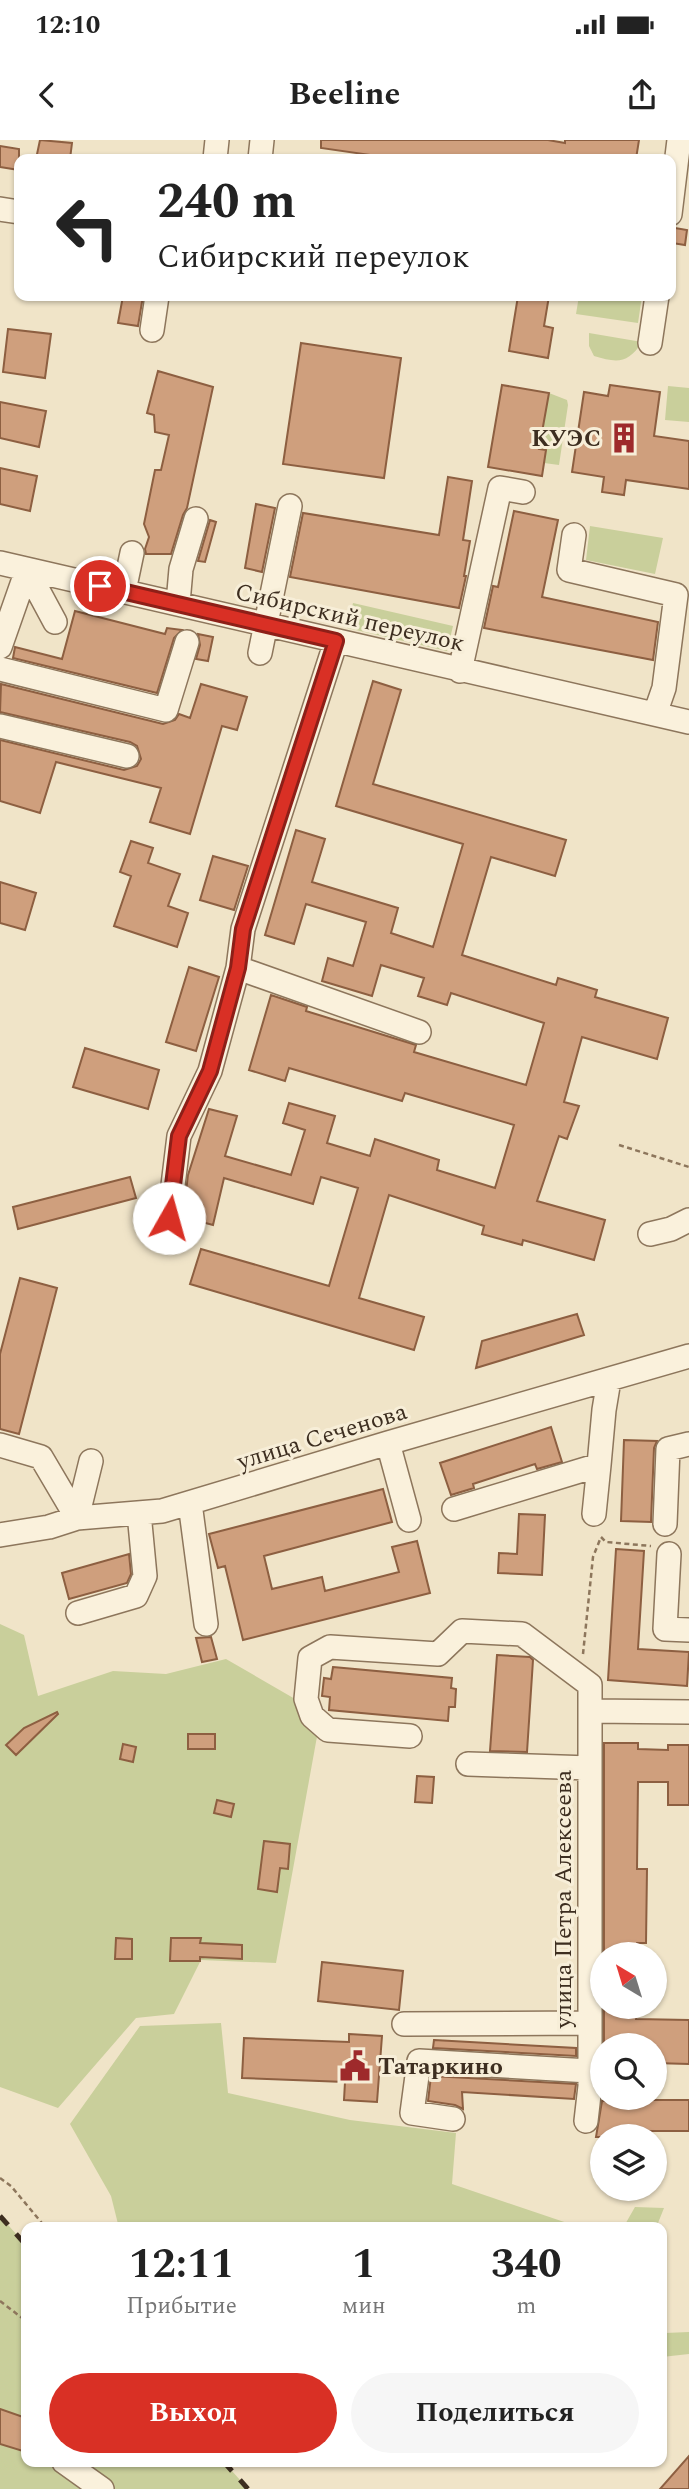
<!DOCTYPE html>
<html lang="ru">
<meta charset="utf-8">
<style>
:root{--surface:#fff;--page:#f6f6f6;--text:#222;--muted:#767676;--accent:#d93025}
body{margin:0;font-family:Spectral,serif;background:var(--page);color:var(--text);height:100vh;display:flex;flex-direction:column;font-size:26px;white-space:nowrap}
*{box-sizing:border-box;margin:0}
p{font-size:23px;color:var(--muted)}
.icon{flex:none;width:38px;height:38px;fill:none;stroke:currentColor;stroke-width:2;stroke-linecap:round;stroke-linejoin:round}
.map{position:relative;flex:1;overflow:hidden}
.sheet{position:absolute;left:21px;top:2082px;width:646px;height:245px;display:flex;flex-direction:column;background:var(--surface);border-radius:14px;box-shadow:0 2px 5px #0004}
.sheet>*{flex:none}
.banner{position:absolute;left:14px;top:14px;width:662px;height:147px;border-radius:14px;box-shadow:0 2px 5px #0004;background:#fff;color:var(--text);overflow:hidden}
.needle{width:46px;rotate:322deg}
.controls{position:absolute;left:590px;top:1802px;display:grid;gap:14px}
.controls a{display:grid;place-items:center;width:77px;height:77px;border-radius:50%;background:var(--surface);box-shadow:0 2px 5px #0004;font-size:35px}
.pin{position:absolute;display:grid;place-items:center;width:60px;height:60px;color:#fff;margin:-30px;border:4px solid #fff;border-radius:50%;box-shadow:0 2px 7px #0007}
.me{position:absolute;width:77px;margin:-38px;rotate:7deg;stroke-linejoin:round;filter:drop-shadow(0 0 5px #0008)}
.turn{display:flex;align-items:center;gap:24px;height:147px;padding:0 28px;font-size:32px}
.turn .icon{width:91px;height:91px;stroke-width:2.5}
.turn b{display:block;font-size:49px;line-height:60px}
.eta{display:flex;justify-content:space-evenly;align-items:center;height:119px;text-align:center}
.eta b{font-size:42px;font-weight:700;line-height:49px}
.action{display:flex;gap:14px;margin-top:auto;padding:14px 28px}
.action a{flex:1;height:80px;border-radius:42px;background:var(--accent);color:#fff;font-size:28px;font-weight:700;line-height:80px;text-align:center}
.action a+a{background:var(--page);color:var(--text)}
.status{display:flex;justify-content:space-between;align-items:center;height:49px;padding:0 35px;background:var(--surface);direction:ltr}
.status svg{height:19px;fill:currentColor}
header{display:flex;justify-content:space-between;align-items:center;height:91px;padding:0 28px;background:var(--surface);font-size:32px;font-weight:700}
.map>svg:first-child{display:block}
</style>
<div class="status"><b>12:10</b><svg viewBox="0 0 49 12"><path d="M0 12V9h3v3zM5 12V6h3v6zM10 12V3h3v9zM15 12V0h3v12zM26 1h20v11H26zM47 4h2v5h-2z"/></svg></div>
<header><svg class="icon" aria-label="back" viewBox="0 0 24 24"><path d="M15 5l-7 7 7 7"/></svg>Beeline<svg class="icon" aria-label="share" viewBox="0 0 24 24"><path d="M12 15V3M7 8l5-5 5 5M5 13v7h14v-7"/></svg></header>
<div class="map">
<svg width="689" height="2349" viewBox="0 0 689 2349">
<rect width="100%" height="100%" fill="#f0e4c8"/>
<!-- green -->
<path fill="#c9cf9b" d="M579,156H642L638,183L576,174Z
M589,193L642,202C628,224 617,223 594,216L589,206Z
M668,246L689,248V282L665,280Z
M549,253L567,260L568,265L559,325L544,323L546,310L539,309Z
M590,386L663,398L655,434L586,420Z
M353,463L453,486L447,511L347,488Z
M0,1484L24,1495L38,1556L113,1531L166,1534L226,1519L302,1563L318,1591L276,1823L201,1820L174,1874L136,1878L58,1968L0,1947Z
M221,1883L228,1953L350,1980L456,1993L452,2044L582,2088H119L111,2056L70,1984L140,1886Z
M635,2067L664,2068L656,2088H623Z
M0,2076L26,2105V2322H224L248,2349H0Z
M662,2186L665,2193L689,2192V2214L662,2217Z"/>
<!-- building -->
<path fill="#cf9f7d" stroke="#8d5f41" stroke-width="2" d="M40,0L72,3L70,19H36Z
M321,0H548L565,3V0H639L636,19H398L321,8Z
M0,6L19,9V30L0,27Z
M675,88L687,90L685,105L672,103Z
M123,156H143L138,186L118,183Z
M518,156H549L544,186L553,188L548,218L509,211Z
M8,189L51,194L45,238L3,232Z
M301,203L401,218L384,338L283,324Z
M158,231L213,247L187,368L183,375L171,414H146L145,409L149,397L144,384L155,330H161L169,295L155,292L154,275L147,273Z
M502,245L549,253L539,309L546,310L542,336L488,327Z
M610,245L660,252L654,296L689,301V349L626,340L624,355L602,352L604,337L572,332L584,252L608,256Z
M0,262L46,271L39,307L0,298Z
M0,328L37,336L30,371L0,364Z
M448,337L472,341L463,400L470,401L464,436H466L459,468L290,437L303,373L439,395Z
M256,364L275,368L262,432L245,428Z
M514,371L558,380L542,457L658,482L653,520L484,488L493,446L498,447Z
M210,380L216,382L205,422L198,421Z
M75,471L165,494L167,488L182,490L174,498L157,553L13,518L15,507L62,519Z
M198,494L213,497L208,521L196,519L200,505Z
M373,541L401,550L373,644L566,700L555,736L491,717L462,815L556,845L558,838L597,850L595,857L668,878L657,919L582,897L564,962L579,966L567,999L559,996L537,1061L605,1080L594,1120L523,1100L522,1105L482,1094L484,1086L389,1055L359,1158L424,1177L414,1210L190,1144L201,1109L329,1146L358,1048L321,1037L313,1064L224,1038L213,1085L183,1077L188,1035L209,969L237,976L225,1016L291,1035L305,990L283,983L289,963L335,976L327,1003L370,1016L375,999L439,1020L437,1030L495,1048L514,985L405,953L402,961L289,928L285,941L249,930L271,855L307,867L306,871L416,905L414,912L526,945L544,883L451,853L447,865L418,856L424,838L381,825L372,856L322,841L328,818L353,826L366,782L306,764L294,804L265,795L296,690L325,699L312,742L398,768L391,793L433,807L463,704L336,666Z
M1,544L163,584L175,580L179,574L190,578L201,544L247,557L237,590L222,586L190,694L150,682L161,648L56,622L40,673L0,661V600L124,630L137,626L141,619L137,606L130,602L0,572Z
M131,701L153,708L148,723L180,734L168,766L188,773L177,807L114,786L131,736L120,732Z
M213,716L248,726L234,770L200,760Z
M0,742L36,753L25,790L0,783Z
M189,827L219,837L196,911L166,902Z
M85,908L159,930L148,969L73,947Z
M130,1037L136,1058L18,1089L13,1067Z
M20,1138L57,1148L19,1294L0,1289V1214Z
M577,1174L584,1195L476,1228L482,1201Z
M551,1287L562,1322L537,1329L535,1324L473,1344L474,1348L451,1355L440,1323Z
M624,1300L657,1301L654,1308L651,1382L621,1381Z
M383,1349L392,1382L264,1416L272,1449L322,1437L325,1451L399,1432L392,1407L417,1401L430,1453L243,1500L225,1426L218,1428L209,1394Z
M519,1374L545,1375L542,1435L498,1433L499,1413L517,1414Z
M616,1409L644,1411L638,1509L689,1512L687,1546L608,1540Z
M129,1414L131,1434L127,1443L69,1459L62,1433Z
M211,1497L217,1519L202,1522L196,1498Z
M497,1515L530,1517L533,1520L527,1612L490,1611Z
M333,1527L452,1538L451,1548L456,1549L455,1567H449L448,1581L329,1570L330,1557L322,1556L324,1538L331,1539Z
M57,1572L58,1574L16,1615L6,1605L24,1588Z
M188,1594H215V1609H188Z
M604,1603H638V1609L668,1610V1605H689V1665H668V1642H638L637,1729H647L646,1803H637V1815H604Z
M123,1604L136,1607L133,1622L120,1619Z
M417,1636L434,1637L432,1663L415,1662Z
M217,1660L234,1664L231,1677L214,1673Z
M264,1701L290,1704L288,1729L280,1728L277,1752L258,1749Z
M116,1798L132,1799V1819H115Z
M171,1798H201L200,1803L242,1805V1819L200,1817V1821H170Z
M322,1822L403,1831L399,1870L318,1861Z
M604,1867H636V1879L689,1880V1924L654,1923V1906H604Z
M349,1894L382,1896L377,1962L344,1960L345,1942L242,1938L244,1898L349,1902Z
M434,1900L576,1908V1916L433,1908Z
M431,1936L576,1944L574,1959L462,1952L463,1969L455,1965L428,1961Z
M643,1960H689V1991H646V1997H596L602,1961Z
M0,2269L26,2278V2312L0,2304Z
M689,2316V2349H660Z"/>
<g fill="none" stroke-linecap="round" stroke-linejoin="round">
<!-- minor casing -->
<g stroke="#8d765c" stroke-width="26">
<path id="minor" d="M215,19L217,0
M260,19L262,0
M0,69L19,72
M670,74L679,0
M152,190L157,156
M650,203L657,156
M574,395L569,430L676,455L664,548L655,574
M0,423L689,582
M27,430L55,482
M124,451L132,413
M178,463L181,429L196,379
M0,507L27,430
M260,513L290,366
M0,529L166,570L187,502
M460,531L500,348L523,352
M0,586L127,616
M238,828L419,892
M169,1078L179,996L210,931L238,828L243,789L336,501
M650,1094L671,1089L689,1080
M388,1303L409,1380
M0,1305L41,1317L77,1378L162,1371L388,1303L689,1216
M190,1363L206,1484
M454,1369L599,1325L604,1270L609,1240
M594,1374L599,1325
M665,1384L668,1309L689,1304
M0,1395L49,1387L77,1378L91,1321
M669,1414L665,1489L689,1490
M78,1473L136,1456L145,1436L139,1373
M590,1571L689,1572
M410,1596L328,1590L312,1576L306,1559L310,1518L330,1507L438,1514L462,1491L522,1494L590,1545V1946L586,1981
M468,1624L590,1628
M404,1884L590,1883
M453,1979L412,1973L419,1921L589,1931
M64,2322L102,2349"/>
</g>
<!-- path -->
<path stroke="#8d765c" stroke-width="2.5" stroke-dasharray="5 3.5" stroke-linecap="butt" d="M619,1005L689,1027
M601,1397L606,1402L651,1406
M583,1514L593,1417L601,1397
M0,2038L11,2046L46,2088
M0,2161L26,2181"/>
<!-- minor -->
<use href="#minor" stroke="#faf1dc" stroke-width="23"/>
<!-- rail -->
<path stroke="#3d2e20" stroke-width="5" stroke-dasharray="12 12" stroke-linecap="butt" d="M0,2076L26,2105
M224,2322L248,2349"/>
</g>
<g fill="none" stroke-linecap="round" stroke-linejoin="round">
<!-- route casing -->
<g stroke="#8d1f18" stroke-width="18">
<path id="route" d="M100,446L336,501L243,789L238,828L210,931L179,996L169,1078"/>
</g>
<!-- route -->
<use href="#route" stroke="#d93025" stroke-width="12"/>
</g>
<!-- icons -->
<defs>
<g id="building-bare" transform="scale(2.415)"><path d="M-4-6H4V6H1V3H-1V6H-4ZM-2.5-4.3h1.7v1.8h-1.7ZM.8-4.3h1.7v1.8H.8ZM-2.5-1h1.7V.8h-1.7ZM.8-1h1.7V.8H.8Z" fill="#9e2a2b" stroke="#f7eed8" stroke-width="2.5" paint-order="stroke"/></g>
<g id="civic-bare" transform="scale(2.415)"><path d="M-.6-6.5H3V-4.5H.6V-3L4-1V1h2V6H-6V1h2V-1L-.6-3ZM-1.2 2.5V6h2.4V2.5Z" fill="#9e2a2b" stroke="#f7eed8" stroke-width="2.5" paint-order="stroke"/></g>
</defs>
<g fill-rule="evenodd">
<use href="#building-bare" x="624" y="298"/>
<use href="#civic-bare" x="355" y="1926"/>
</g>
<g text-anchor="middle" stroke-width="6" stroke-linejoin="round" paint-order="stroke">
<!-- poi labels -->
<g font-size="24" font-weight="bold" fill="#3d2e20" stroke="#f7eed8" text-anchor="end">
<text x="601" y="306">КУЭС</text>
<text x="378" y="1934" text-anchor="start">Татаркино</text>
</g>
<!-- street labels -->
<g font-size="24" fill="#3d2e20" stroke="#f7eed8">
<text transform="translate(350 477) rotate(13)" y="8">Сибирский переулок</text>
<text transform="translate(322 1296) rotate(-17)" y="8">улица Сеченова</text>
<text transform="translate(563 1759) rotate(-90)" y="8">улица Петра Алексеева</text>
</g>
</g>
</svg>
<div class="controls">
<a><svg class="needle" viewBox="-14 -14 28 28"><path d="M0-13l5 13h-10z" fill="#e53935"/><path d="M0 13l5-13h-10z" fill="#767676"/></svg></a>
<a><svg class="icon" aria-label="search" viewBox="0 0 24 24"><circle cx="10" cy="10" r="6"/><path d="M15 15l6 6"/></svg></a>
<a><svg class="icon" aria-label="layers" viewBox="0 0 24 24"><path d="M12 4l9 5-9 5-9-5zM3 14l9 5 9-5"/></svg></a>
</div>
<div class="pin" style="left:100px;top:446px;background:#d93025"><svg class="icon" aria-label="arrive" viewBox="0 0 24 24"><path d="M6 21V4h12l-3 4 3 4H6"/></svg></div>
<svg class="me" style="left:169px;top:1078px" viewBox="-20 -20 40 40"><circle r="19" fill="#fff"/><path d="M0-13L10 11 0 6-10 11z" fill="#d93025"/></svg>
<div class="banner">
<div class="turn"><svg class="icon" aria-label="left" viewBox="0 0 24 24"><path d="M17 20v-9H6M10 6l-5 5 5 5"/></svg><div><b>240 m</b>Сибирский переулок</div></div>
</div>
<section class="sheet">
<div class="eta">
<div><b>12:11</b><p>Прибытие</p></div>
<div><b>1</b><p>мин</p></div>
<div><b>340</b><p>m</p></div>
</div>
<div class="action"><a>Выход</a><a>Поделиться</a></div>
</section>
</div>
